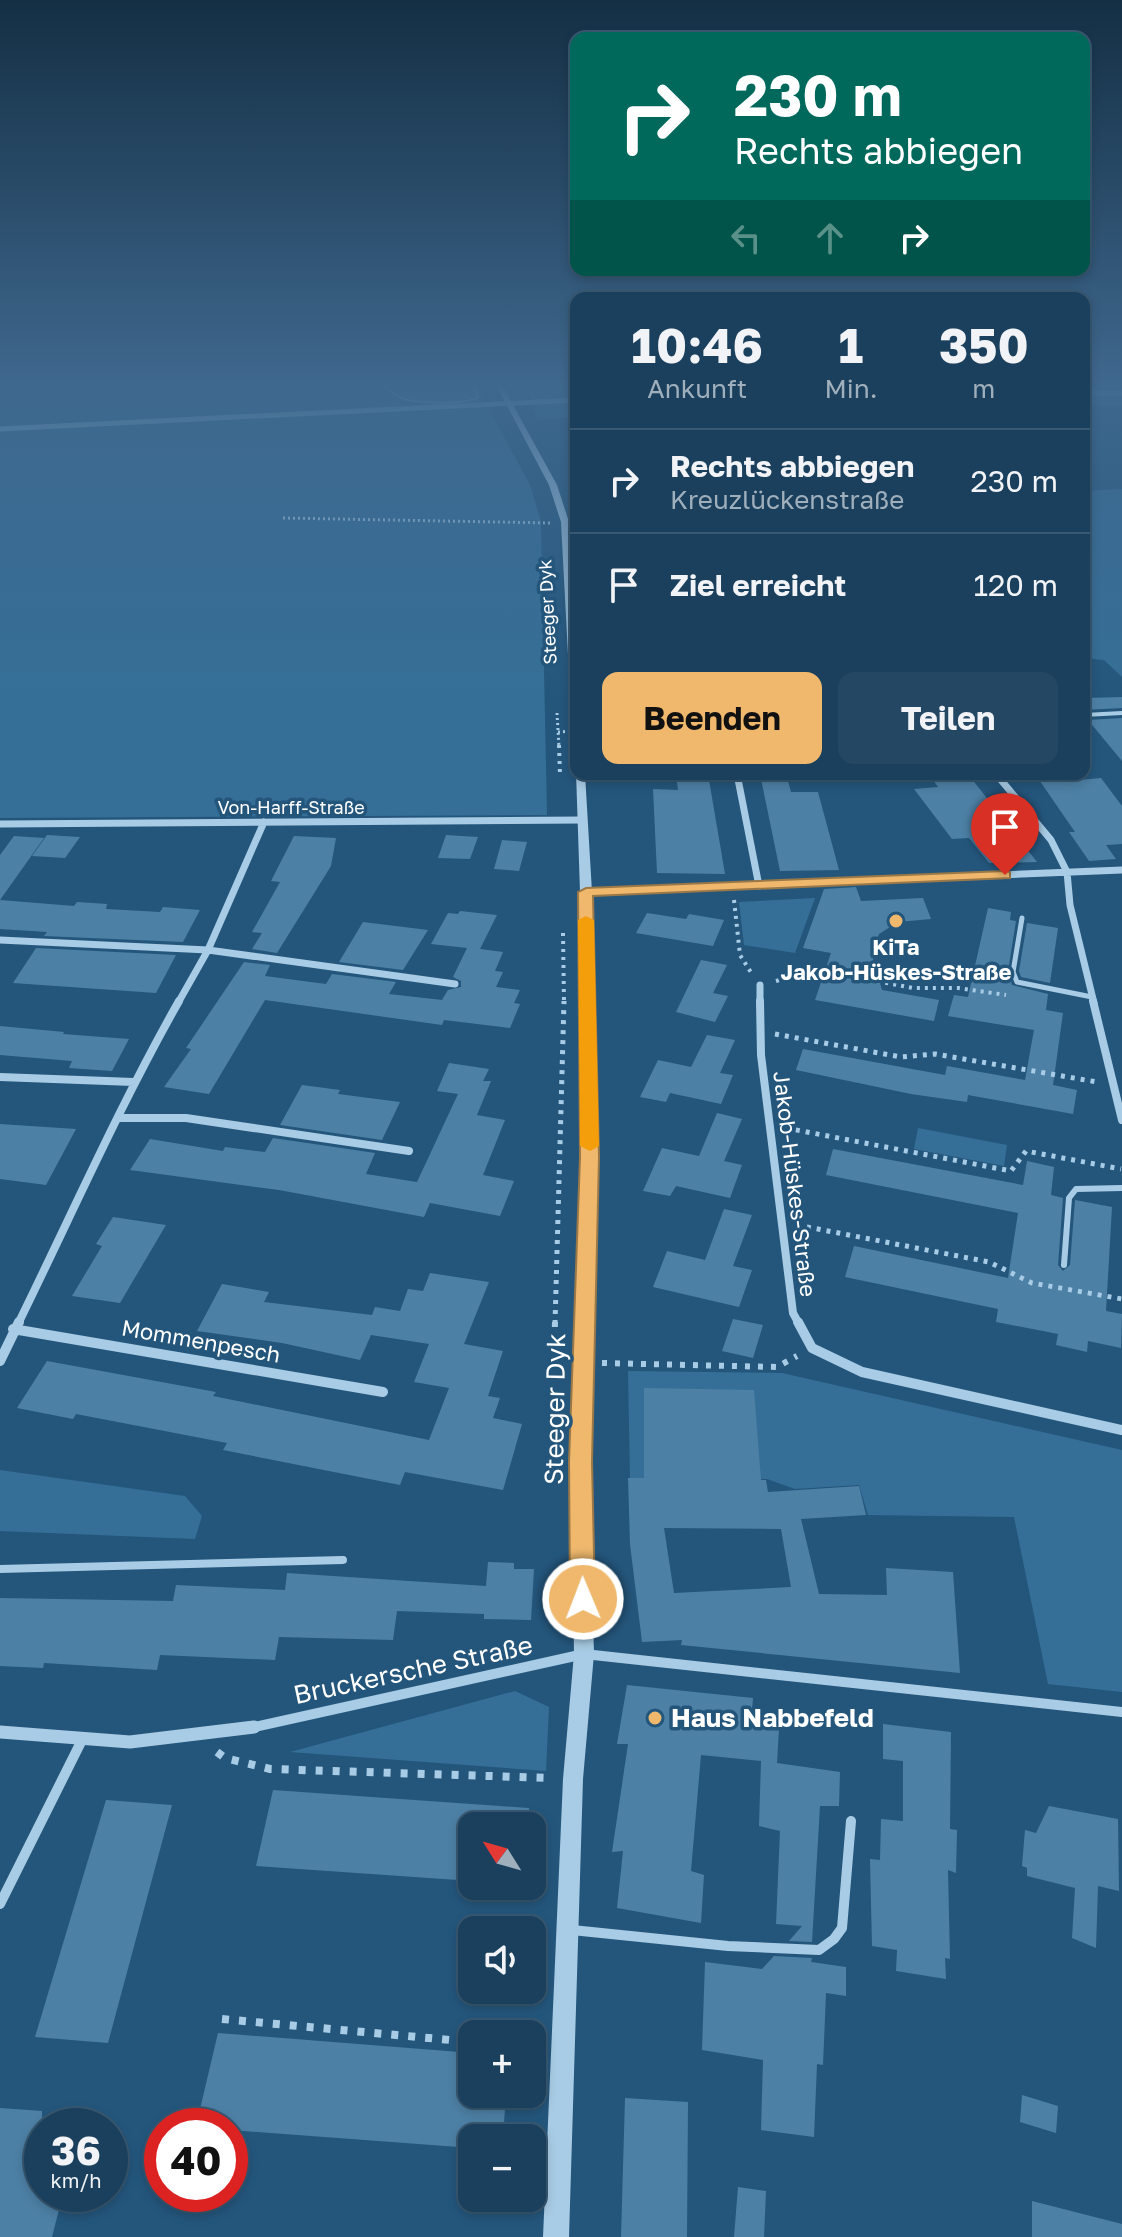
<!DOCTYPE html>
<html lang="de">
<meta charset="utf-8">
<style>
:root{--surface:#1b405d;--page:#244763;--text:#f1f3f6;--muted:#a0afbc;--line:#395972;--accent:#efb86d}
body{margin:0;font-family:"Golos Text",sans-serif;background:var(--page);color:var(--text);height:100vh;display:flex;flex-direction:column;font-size:30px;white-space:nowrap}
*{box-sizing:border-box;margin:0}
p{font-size:26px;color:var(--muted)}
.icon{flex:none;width:44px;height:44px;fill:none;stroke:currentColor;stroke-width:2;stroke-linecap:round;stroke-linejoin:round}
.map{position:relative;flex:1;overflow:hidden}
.drawer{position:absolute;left:570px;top:292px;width:520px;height:488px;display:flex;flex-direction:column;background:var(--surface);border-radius:16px;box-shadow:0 4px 12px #0003,0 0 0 2px var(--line)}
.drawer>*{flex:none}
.guide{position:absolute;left:570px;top:32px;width:520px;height:244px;border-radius:16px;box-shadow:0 4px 12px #0003,0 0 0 2px var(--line);background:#00695c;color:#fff;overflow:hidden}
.needle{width:52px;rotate:307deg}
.buttons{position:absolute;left:458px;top:1812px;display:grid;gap:16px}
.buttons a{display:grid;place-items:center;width:88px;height:88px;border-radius:16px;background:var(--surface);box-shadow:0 4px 12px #0003,0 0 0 2px var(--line);font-size:40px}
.speed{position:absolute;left:24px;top:2108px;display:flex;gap:16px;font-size:40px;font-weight:700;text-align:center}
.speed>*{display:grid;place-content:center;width:104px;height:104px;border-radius:50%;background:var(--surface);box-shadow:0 4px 12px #0003,0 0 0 2px var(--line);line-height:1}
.speed small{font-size:20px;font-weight:400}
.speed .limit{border:12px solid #d22;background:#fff;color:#111}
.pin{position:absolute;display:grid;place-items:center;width:68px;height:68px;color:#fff;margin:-82px -34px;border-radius:50% 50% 50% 0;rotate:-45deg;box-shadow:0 0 8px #0007}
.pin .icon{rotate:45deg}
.me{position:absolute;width:88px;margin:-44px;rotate:359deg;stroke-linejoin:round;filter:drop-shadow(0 0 6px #0008)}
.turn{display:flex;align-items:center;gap:28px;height:168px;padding:0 32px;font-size:36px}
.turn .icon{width:104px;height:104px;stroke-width:2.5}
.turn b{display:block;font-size:56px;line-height:68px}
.lanes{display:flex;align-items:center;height:76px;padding:0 32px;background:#0003;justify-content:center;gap:40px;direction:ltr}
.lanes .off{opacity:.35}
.eta{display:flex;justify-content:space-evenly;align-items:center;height:136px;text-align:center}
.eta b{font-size:48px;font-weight:700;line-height:56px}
.primary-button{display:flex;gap:16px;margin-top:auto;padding:16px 32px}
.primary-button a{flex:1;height:92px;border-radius:16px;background:var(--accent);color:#111;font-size:32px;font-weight:700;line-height:92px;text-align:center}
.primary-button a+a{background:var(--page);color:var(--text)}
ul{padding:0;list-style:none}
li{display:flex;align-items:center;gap:24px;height:104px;padding:0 32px;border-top:2px solid var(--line)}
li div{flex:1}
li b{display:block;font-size:30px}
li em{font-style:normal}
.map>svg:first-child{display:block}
</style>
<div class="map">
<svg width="1122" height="2237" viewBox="0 0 1122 2237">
<rect width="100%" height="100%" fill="#24567c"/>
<!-- green -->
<path fill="#356f97" d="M0,383H406H391L386,388L396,391H474L473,383H475L530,485L541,521L547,815L0,818Z
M524,383H576V417L538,419Z
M1084,383H1122V406L1084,405Z
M1122,489V677L1104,660L1084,658V491Z
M815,898L795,953L744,945L739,902Z
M918,1128L1007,1145L1004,1166L914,1149Z
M628,1371L782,1373L1122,1450V1692L1048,1684L1014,1517L868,1515L859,1485L795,1489L767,1479L630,1478Z
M0,1470L185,1496L202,1516L195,1539L0,1531Z
M515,1691L549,1707L546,1771L290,1752Z"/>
<!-- water -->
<path fill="#597d97" stroke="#9dc8e6" stroke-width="2" d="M392,383H473L478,397C467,405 408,405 396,395C394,394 389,389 383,386Z"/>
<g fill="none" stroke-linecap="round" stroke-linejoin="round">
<!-- stream -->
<path stroke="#9dc8e6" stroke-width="5" d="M1084,393H1122
M0,429L576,400"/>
</g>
<!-- building -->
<path fill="#4d80a5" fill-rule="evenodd" d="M1122,697V708L1084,710V698Z
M1122,718V761L1088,720Z
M676,774H708L725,874L657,873L653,789L678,790Z
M760,774H786L791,792H818L839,870L780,871Z
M929,774H968L1037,862L989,863L969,838L952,839L914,789L938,787Z
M1035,774H1075L1079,780L1101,778L1122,806V844L1106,845L1116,859L1089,861L1069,832H1075Z
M47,835L80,837L65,858L32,856Z
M446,835L478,837L470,859L438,858Z
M14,836L44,838L0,900V855Z
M294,836L336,838L331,866L277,953L252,949L262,933L252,932L280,882L271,881Z
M502,840L527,842L519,871L494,869Z
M856,887L861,901L923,898L931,919L898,922L879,934L873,960L882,990L939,1000L934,1021L815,1000L831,953L803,948L824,889Z
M0,900L74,906L77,902L107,904L106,909L160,912L163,907L200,910L183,942L44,936L47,932L0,929Z
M988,908L1011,912L1010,920L1016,921L1008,971L1012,985L1048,994L1046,1010L1063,1013L1053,1085L1077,1090L1073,1114L968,1095L967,1102L911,1094L796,1070L803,1049L945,1075L947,1066L1025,1080L1034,1030L948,1016L954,995L968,997Z
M460,911L497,915L480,949L503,952L495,971L503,972L496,987L520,990L514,1003L520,1004L510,1028L444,1020L442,1025L265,1000L209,1094L164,1087L191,1049L186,1048L244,962L270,965L265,976L326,984L332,974L396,982L389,994L442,1000L448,990L461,987V981L453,977L467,948L431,944L448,913L458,914Z
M647,913L686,919L689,914L724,920L713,946L636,933Z
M363,922L428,930L403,970L339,962Z
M1027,923L1058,928L1050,983L1021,977L1019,971Z
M36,948L176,955L156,993L13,983Z
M701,960L727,965L713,993L728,996L715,1022L676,1012Z
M0,1026L64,1032L63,1034L129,1039L112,1071L69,1068L72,1061L0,1055Z
M707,1035L735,1040L720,1073L733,1075L721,1104L670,1093L666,1102L640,1097L658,1060L691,1067Z
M449,1063L489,1069L483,1081H491L477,1115L505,1120L483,1175L514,1181L500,1216L430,1203L424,1217L279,1190L130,1170L150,1139L223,1151L225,1147L265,1152L273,1138L375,1153L366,1174L417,1182L458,1094L437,1091Z
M302,1085L340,1090L338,1094L400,1102L382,1140L280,1125Z
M717,1113L742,1119L724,1161L742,1165L730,1198L676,1186L670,1196L643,1191L662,1148L699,1156Z
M0,1124L76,1129L46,1185L0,1179Z
M833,1149L1023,1185L1027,1161L1054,1167L1051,1195L1063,1198L1058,1265L1063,1271L1070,1265L1075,1200L1112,1207L1106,1311L1122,1314L1121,1348L1088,1341L1087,1352L1056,1345L1058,1334L996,1322L998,1309L845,1277L854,1246L1008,1278L1018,1213L826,1175Z
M724,1209L752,1215L733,1266L752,1270L739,1307L653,1287L667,1251L705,1260Z
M113,1217L166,1225L120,1303L72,1296L102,1246L96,1244Z
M430,1273L489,1282L464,1344L503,1351L488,1396L500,1398L493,1418L522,1424L503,1490L405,1472L400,1485L223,1450L227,1443L76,1414L73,1419L17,1408L47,1361L216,1392L213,1396L429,1440L449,1388L414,1382L429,1344L371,1335L360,1360L282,1343L197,1331L222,1284L269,1292L264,1302L372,1315L375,1307L400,1311L408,1289L423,1291Z
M733,1319L763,1325L753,1358L722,1351Z
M644,1388L754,1390L761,1480H766L768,1492L859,1486L866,1515L801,1519L819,1594L887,1595L886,1568L953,1572L960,1673L681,1645L682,1640L642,1642L630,1544L628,1478H644ZM664,1528L781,1529L791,1587L674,1593Z
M488,1562L514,1563V1569H534L531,1620L484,1619V1614L397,1611L393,1640L279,1637L275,1660L160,1655L157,1670L44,1663L43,1668L0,1666V1598L173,1601L176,1585L285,1590L287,1573L486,1586Z
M627,1685L753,1698L751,1724L779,1729L777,1763L840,1772L839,1806H820L812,1942L789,1941L802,1926L776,1924L780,1831L759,1826L761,1761L701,1755L691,1871L704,1875L701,1923L617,1908L623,1851L612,1852L628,1744H617Z
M883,1724L951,1732L950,1829L957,1830L956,1873L948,1870L950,1959L945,1958L946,1979L896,1971L897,1950L872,1946L870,1859L880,1860L881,1819L903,1821V1761L883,1759Z
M273,1790L529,1808L528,1826H472V1881L256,1866Z
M106,1800L172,1805L108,2043L35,2037Z
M1049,1806L1118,1819L1119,1891L1098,1886L1096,1948L1072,1938L1075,1888L1027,1876V1868L1022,1866L1025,1830L1036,1833Z
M774,1956L812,1958L811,1962L846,1967V1996L826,1993L823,2065L817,2064L814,2137L761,2130L763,2060L702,2050L705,1962L762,1969Z
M218,2033L472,2053V2094H506L503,2138H472V2148L230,2130V2126H196Z
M1022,2095L1058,2106L1056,2133L1020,2122Z
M625,2098L688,2102L687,2237H621Z
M0,2108L42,2111V2194H63L52,2237H0Z
M738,2187L766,2191L764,2237H734Z
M1032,2201L1122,2224V2237H1032Z"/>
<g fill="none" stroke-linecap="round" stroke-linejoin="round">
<!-- path-far4 -->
<path stroke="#a8cce5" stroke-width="3" stroke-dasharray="2 3" stroke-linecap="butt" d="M283,518L550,523
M557,713L559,747
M558,732L576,731"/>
<!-- path-far3 -->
<path stroke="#a8cce5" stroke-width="4" stroke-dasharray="3 5" stroke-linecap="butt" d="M559,745L560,775
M734,900L740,955L752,974
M563,933L564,1003
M776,981L817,970L913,988H958L1006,995"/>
<!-- path-far2 -->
<path stroke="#a8cce5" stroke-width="5" stroke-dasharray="4 6" stroke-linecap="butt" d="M775,1034L901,1057L935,1054L1097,1082
M786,1128L1011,1171L1026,1151L1121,1169
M797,1225L989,1262L1032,1283L1122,1299
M555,1324L564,1001"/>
<!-- path-far1 -->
<path stroke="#a8cce5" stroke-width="6" stroke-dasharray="5 8" stroke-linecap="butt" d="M555,1322L552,1410L557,1426
M602,1363L777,1367L797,1356"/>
<!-- path -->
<path stroke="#a8cce5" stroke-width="8" stroke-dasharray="7 10" stroke-linecap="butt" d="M217,1752L225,1758L270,1769L552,1778
M222,2019L472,2042"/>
<!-- service-far4 -->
<path stroke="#a8cce5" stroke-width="4" d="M1084,715L1122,713"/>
<!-- service-far3 -->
<path stroke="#a8cce5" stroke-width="5" d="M1022,918L1013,972L1017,982L1092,997"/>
<!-- service-far2 -->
<path stroke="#a8cce5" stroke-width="6" d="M1064,1265L1069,1198L1076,1189L1122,1188"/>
<!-- service-far1 -->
<path stroke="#a8cce5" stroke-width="8" d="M0,1569L343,1560"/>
<!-- service -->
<path stroke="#a8cce5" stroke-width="10" d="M0,1904L83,1738
M572,1930L728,1946L819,1950L834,1939L842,1928L851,1821"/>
<!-- minor-far3 -->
<path stroke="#a8cce5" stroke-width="7" d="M737,774L759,886
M996,774L1051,840L1067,872L1070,905L1094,1003
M0,824L583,820
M586,892L1122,870
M0,940L208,950L455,984
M760,985V1003
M178,1003L208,950L264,822"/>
<!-- minor-far2 -->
<path stroke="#a8cce5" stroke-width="8" d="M760,1001L761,1055L793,1313L799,1324
M1093,1001L1122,1120
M0,1077L133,1082
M119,1118H186L409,1151
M18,1324C71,1216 120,1105 179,1001"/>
<!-- minor-far1 -->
<path stroke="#a8cce5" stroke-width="10" d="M798,1322L812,1348L862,1372L1122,1430
M13,1329L383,1392
M0,1361L19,1322
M245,1729L584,1654L1122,1712"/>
<!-- minor -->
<path stroke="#a8cce5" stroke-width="13" d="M0,1732L130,1742L254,1727"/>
<!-- tertiary -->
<path fill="#a8cce5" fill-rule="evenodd" d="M495,383H501L557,485L569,522L576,634V714L571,711L561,522L549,485Z
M576,772L585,774L592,892L597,1157L589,1462L594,1654L583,1779L569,2237H543L563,1779L574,1654L571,1462L583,1157L580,892Z"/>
</g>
<!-- sky -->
<linearGradient id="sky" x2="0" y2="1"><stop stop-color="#142f44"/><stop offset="0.55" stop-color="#3f688e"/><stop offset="1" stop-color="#3f688e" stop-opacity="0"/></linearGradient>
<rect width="1122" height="696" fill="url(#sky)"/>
<!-- route -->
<path fill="#efb86d" stroke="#9b7847" stroke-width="2" d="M1005,871L1010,872V878L593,896L599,1157L592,1462L595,1599L592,1606L583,1609L574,1606L570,1599L569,1462L580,1157L578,892L586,888Z"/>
<!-- slow -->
<path fill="#f59e0b" d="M586,916L594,920L599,1146L590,1151L580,1146L578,920Z"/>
<!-- markers -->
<g fill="#efb86d" stroke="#24567c" stroke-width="3">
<circle cx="896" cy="921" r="8"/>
<circle cx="655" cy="1718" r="8"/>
</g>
<g text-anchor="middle" stroke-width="7" stroke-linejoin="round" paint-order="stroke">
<!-- far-street labels -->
<g font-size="18" fill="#fff" stroke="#24567c">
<text transform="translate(548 612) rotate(-93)" y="6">Steeger Dyk</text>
<text x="291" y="814">Von-Harff-Straße</text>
</g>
<!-- poi labels -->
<g font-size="22" font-weight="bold" fill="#fff" stroke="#24567c">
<text x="896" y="955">KiTa<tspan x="896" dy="25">Jakob-Hüskes-Straße</tspan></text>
</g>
<!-- street labels -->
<g font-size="22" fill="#fff" stroke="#24567c">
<text transform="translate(795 1184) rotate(83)" y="8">Jakob-Hüskes-Straße</text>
<text transform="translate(201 1341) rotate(10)" y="8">Mommenpesch</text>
</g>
<!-- near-street labels -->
<g font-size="26" fill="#fff" stroke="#24567c">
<text transform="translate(555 1409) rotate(-89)" y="9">Steeger Dyk</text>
<text transform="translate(413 1670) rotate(-12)" y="9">Bruckersche Straße</text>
</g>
<!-- near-poi labels -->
<g font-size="26" font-weight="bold" fill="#fff" stroke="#24567c" text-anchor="start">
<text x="671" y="1727">Haus Nabbefeld</text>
</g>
</g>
</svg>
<div class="buttons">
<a><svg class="needle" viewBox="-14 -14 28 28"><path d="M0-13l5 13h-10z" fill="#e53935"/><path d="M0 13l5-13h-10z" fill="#a0afbc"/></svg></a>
<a><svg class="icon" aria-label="sound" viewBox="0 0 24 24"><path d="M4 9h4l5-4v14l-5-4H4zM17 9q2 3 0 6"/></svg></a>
<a>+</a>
<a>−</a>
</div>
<div class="speed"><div>36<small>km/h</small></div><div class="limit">40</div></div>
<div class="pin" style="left:1005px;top:875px;background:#d93025"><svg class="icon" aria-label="arrive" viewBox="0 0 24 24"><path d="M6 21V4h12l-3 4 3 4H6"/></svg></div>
<svg class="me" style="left:583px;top:1599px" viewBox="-20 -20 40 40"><circle r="17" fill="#efb86d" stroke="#fff" stroke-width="3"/><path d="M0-11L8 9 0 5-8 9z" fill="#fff"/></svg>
<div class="guide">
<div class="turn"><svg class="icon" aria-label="right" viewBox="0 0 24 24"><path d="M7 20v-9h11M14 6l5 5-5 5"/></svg><div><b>230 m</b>Rechts abbiegen</div></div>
<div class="lanes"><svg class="icon off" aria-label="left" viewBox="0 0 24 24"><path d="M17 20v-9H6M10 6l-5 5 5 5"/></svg><svg class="icon off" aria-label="ahead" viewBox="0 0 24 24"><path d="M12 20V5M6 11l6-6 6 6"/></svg><svg class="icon" aria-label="right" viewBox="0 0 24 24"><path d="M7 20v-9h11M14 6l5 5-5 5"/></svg></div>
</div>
<section class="drawer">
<div class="eta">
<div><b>10:46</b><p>Ankunft</p></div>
<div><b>1</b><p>Min.</p></div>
<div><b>350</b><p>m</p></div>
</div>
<ul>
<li><svg class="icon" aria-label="right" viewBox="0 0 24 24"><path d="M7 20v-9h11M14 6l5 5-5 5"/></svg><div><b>Rechts abbiegen</b><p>Kreuzlückenstraße</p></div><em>230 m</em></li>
<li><svg class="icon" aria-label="arrive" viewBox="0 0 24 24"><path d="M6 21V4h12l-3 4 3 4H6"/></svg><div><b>Ziel erreicht</b></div><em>120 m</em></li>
</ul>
<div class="primary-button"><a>Beenden</a><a>Teilen</a></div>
</section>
</div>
